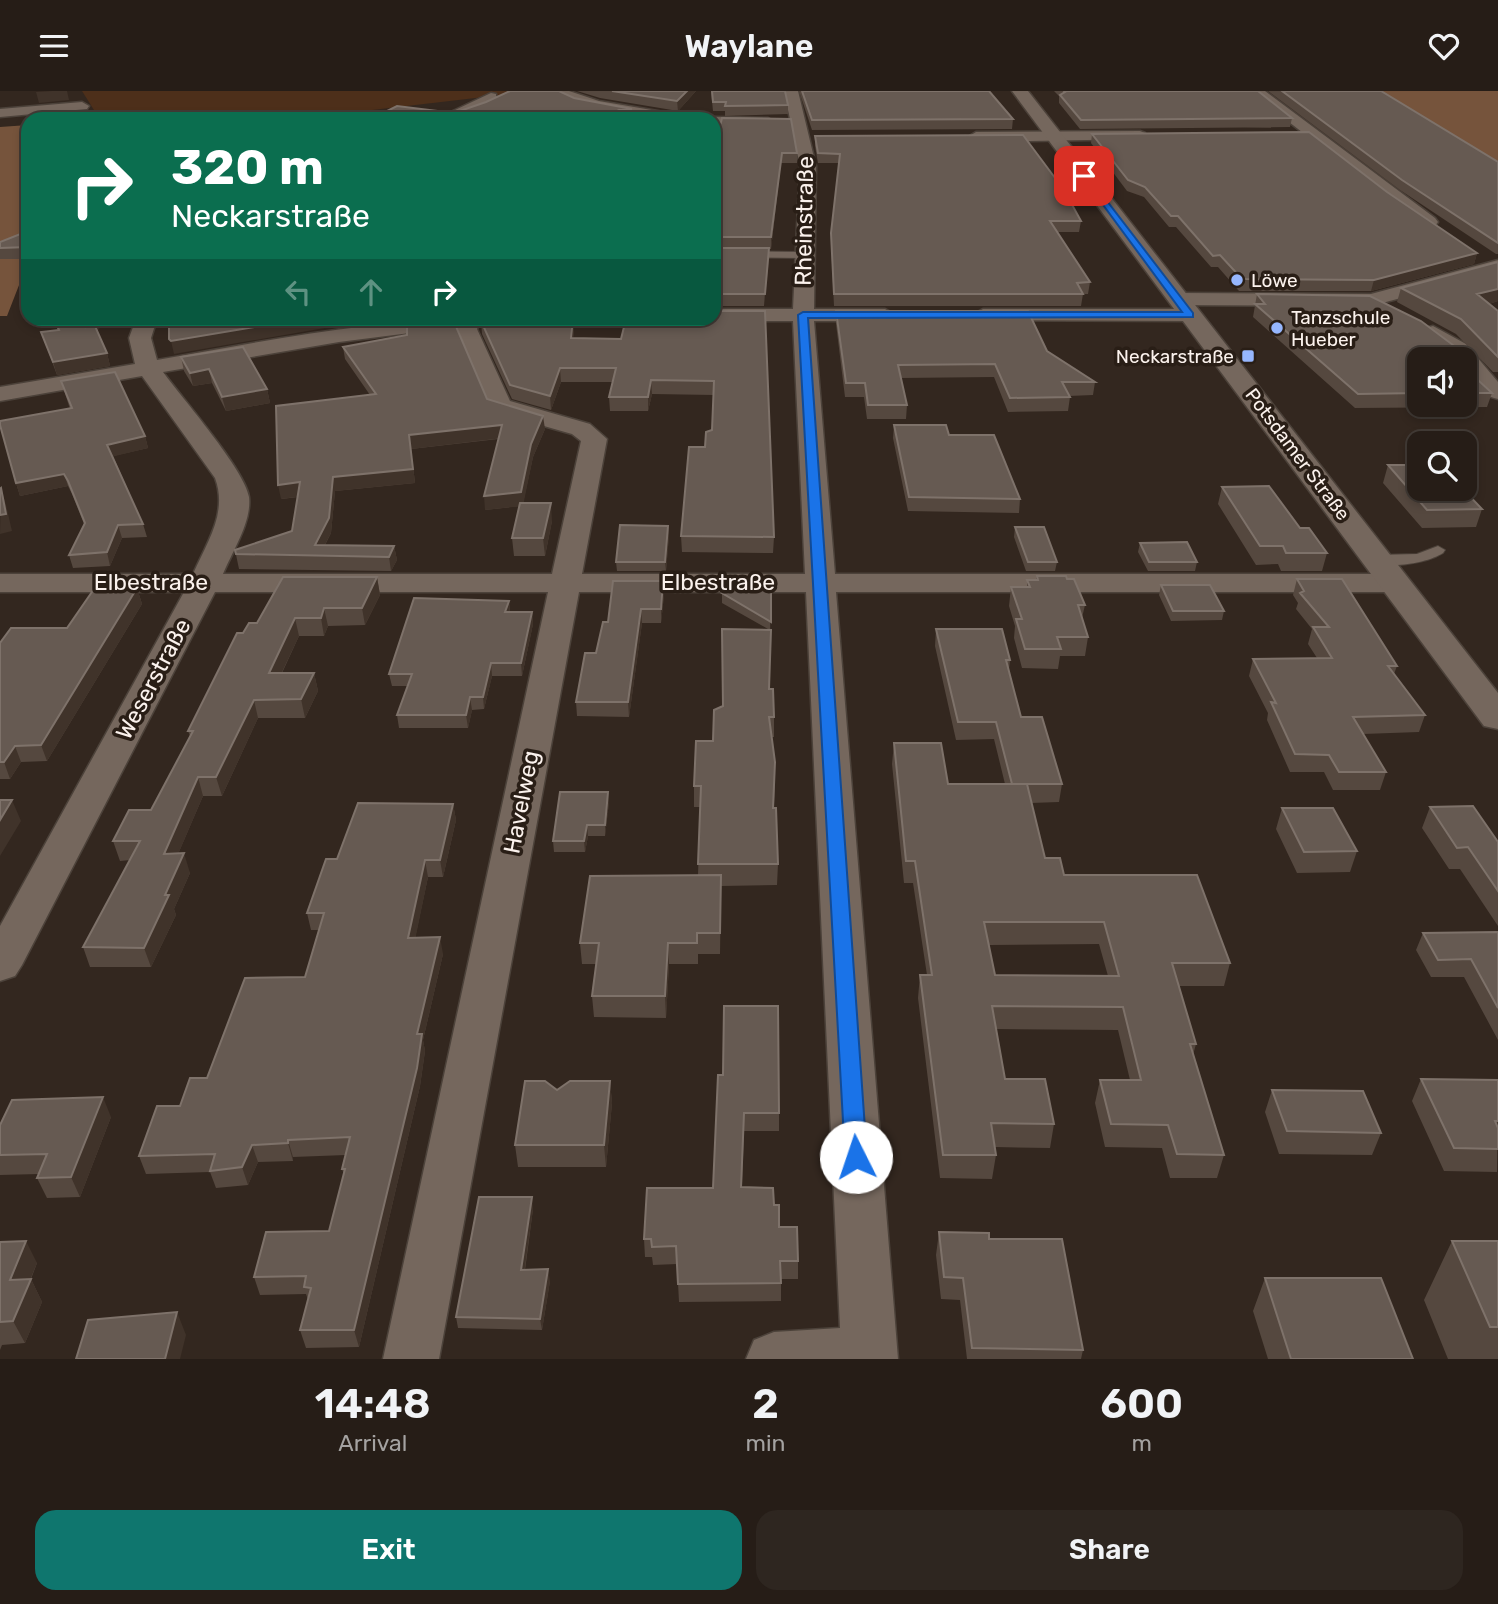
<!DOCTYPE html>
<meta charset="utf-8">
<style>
:root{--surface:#261d17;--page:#2e2620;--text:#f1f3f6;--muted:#a4a2a1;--line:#423b36;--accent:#0f766e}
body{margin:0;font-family:Rubik,sans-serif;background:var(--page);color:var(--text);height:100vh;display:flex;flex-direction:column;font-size:26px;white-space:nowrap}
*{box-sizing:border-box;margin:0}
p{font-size:23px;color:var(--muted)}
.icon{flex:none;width:38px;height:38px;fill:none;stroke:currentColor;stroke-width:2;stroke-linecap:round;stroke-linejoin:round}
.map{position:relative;height:1268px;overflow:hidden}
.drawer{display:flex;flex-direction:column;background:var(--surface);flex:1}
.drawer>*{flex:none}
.hud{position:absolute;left:21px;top:21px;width:700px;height:214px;border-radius:21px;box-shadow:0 4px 10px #0003,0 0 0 2px var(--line);background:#0b6e4f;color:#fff;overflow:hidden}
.tools{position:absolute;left:1407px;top:256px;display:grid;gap:14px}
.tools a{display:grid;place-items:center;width:70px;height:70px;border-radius:14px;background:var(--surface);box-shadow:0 4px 10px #0003,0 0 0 2px var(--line);font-size:35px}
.pin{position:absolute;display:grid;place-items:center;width:60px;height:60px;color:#fff;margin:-30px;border-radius:14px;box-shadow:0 4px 10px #0006}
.me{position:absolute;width:77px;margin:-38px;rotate:356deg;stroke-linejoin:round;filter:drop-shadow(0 0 5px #0008)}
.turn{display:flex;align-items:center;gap:24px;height:147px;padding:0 35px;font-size:32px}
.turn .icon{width:91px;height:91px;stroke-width:2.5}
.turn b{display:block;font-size:49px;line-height:60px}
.lanes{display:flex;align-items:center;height:66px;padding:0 35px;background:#0003;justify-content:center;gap:35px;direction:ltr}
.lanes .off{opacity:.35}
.eta{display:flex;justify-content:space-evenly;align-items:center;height:119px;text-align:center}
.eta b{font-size:42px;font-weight:600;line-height:49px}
.button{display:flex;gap:14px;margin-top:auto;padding:14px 35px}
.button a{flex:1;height:80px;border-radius:21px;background:var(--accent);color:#fff;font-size:28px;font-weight:600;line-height:80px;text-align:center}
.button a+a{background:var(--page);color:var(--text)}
header{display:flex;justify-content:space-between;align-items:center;height:91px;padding:0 35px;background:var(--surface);font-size:32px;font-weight:600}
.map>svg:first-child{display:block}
</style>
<header><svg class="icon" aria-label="menu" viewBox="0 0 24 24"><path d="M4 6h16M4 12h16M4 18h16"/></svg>Waylane<svg class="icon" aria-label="heart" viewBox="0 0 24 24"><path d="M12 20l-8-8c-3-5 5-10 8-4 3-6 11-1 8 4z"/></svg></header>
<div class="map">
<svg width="1498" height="1268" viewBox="0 0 1498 1268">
<rect width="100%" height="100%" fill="#33271f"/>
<!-- green -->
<path fill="#4d2f1a" d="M82,0H535L295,28H103L99,27Z"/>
<!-- forest -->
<path fill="#76543c" d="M1376,0H1498V77Z
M28,34V171L7,225H0V36Z"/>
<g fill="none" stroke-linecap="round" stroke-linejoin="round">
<!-- lane casing -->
<g stroke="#4c423a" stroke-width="2">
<path id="lane" d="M714,160L803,161L808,164L803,167L714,166Z
M1438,455L1445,459L1443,462C1428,472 1384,480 1370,468L1377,464L1417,463Z"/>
</g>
<!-- street casing -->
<g stroke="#4c423a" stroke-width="3">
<path id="street" d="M548,0H569L599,10L681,24L688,28C656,28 572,22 548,0Z
M784,0H798L816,75L814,218H885L896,224L885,230H814L835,483H1394L1405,486L1409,492L1405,498L1394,501H836L898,1268H746L754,1249L774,1241L840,1237L806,501H579L439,1268H383L548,501H215L22,874L15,885L0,890V835L184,501H0V483H193C207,451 228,422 215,387L142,285L0,310V296L135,273L129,247L136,228H157L151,247L157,269C265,250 372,228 482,228L477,238L510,310L590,333L607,348L582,483H805L793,230H714L706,228H714V218H793L800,75ZM457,236L491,320L572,343L581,350L552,483H223C232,461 252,431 249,406C245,379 182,307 163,281L339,251Z
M1249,0H1265L1435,127L1438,131L1435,135H1423Z
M491,2L496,3V9L455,28H436Z
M82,11L89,15L87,18L0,26V18Z
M714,26L768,27L775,31L768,35L714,34V28H708Z
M1140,40L1145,42V48L976,51L968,46L976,41Z
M1498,169V181L1371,215L1177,214L1167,208L1177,202L1371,203Z
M983,218H1190L1201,224L1190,230L975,229L972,224Z
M1433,235L1466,253L1498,291V308C1477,303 1465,289 1465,268H1454L1425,247L1422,242L1425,237Z"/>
</g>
<!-- secondary casing -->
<g stroke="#4c423a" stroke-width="3">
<path id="secondary" d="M1012,0H1028L1498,602V638L1484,635Z"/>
</g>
<!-- lane -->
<use href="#lane" fill="#75675d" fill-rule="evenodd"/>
<!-- street -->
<use href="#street" fill="#75675d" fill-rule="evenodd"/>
<!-- secondary -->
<use href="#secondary" fill="#75675d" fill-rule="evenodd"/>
</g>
<!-- wall -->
<path fill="#55483f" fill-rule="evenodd" d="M577,0H696L678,20L600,7Z
M711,0H785L788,14V23L725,25V20H713Z
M799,0H989L1013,28L1012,38L812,39Z
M1054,0H1258L1292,27L1290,36L1080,38L1059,12V5Z
M1268,0H1381L1498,71V163H1496L1400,99Z
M1092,43L1387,101L1477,162L1474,173L1371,200H1239L1218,176H1211L1176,136H1169L1144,106L1127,100L1091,52Z
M815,45L1081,130L1079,141H1057L1090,191L1088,203H1083L1081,215H834L831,153L839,72H818L815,55Z
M714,61L797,62V72H781L771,158H769L764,215H714Z
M28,140V168H0V151Z
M1498,171V210L1489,213L1498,220V281H1493L1456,243L1397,211L1401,197Z
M1257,203L1469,267L1465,278L1492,302L1487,316L1355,317L1253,226ZM1419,268H1465V313H1419Z
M836,220L1047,260L1095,291L1093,304L1069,305L1070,306L1068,320L1008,321L994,286L901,287L907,314L906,328H867L864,306H845L836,233Z
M54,228L97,240L107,262L110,275L57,284L41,241L58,239Z
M408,228H432L408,229Z
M575,228L573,247L621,248L714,228L774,446L773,462L682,461L681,445L705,356L712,339L714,304L652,303L648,320H610L609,306L613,291H561L551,319L512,308L482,243L481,230Z
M453,234L487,308L545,338L533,366L523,412L552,430L545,465H514L512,447L520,415L485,419L498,348L411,358L415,392L335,400L331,442L325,454L394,455L397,469L391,480L239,478L235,459L292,440L298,406L281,408L370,304L345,268L343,256L407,244Z
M181,266L267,298L270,312L226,320L212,292L193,295L184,280Z
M61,290L145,345L148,357L113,365L143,433L147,446L122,447L110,475L73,477L69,464L84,433L72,403L68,395L20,405L16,392L70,318Z
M894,334L949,344L1020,408L1019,422L908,420L893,347Z
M1388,374L1482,418L1476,436L1422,437L1383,392Z
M1222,396L1300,437L1327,462L1322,480H1281L1278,473L1256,474L1218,413Z
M668,435L669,444L666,480H617L616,471Z
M1015,436L1057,471L1055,480H1026L1014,446Z
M1140,452L1197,471L1195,480H1148L1138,461Z
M1037,485L1067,488L1085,514L1082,527L1088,546L1085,565H1060L1058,578L1022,577L1014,547L1015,535L1009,515L1011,496H1027V489H1036Z
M377,486L380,504L365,534L328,535L324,545H299L282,582H314L318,600L305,627H258L222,705H203L178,763L190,782L174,818L176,824L151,876H90L83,856L130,769L120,770L113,750L151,719L190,645L188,640L243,542L257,532Z
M1297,488L1397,575L1394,583L1425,624L1419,641L1363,643L1386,681L1380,699H1333L1324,681H1290L1267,629L1268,622L1249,585L1253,568L1317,567L1308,553L1312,538L1296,518L1298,512L1293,504Z
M663,490L664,504L661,532H642L629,626L577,625L576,611L608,531Z
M771,494L769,598L774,626V646H772L775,692L774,717L778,773L777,794L721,795L720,863H698V873H669L666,927L594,926L592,905L596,873H582L580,852L698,784L700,716H694V695L713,650L723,615L768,538L722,512V502Z
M1161,494L1224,520L1222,529L1171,530L1159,504Z
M137,497L142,513L47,670L21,671L10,688H0V552L67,537Z
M509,510L510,521H532L533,533L522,585H492L484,618L472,619L468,637H399L397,624L408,595H392L389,583Z
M936,538L1010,569L1009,579L1021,626L1062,693L1059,711L1031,712L1045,767L1064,784L1230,872L1224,895H1179L1196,953L1193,964L1224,1064L1217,1087H1170L1162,1057L1105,1056L1095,1012L1100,989H1130L1118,939L996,938L1005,988L1054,1033L1050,1057L995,1056L996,1064L992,1088L940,1087L918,907L920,884H927L913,792H904L892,673L894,652L948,693H1005L994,648L956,649L935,555ZM1099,853L1108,885L995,884L989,854Z
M609,711L605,745H588L585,761H554L553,750Z
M453,713L456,729L443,786H428L415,847L443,863L423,949L425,960L420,995L359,1256L306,1257L300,1239L308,1209L306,1203L260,1204L254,1186L329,1140L344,1084L342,1078L346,1064L293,1066V1070L258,1071L248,1094L216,1097L210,1081L146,1083L139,1065L207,987L305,886L319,839H311L307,822L337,768Z
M1430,716L1498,751V835L1460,778H1449L1422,737Z
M1282,717L1357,760L1350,781L1297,782L1276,738Z
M1498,841V949L1464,886H1431L1416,859L1423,842Z
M718,984L779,1022V1040H744L742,1096L774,1114L779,1136L798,1170V1188H781V1210L679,1211L677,1173L653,1174L652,1166H645L644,1148L713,1097Z
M1421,988L1498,989L1497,1081L1444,1080L1412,1010Z
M610,990L612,1012L606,1076H518L515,1054L557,999Z
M1272,999L1381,1042L1372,1064L1279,1063L1265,1021Z
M111,1026L80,1106L47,1107L37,1087L39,1083L0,1084V1034Z
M533,1118L525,1179L550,1190L542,1239L458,1237L456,1226Z
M939,1141L1083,1259L1081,1268H967L960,1209L941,1208L936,1164Z
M1452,1150H1498V1268H1448L1424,1209Z
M0,1151L37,1172L31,1188L42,1211L25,1252L2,1254L0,1259Z
M1265,1187L1413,1268H1268L1253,1220Z"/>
<!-- shaded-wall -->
<path fill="#40332a" d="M52,0H67L69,9L39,12L36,1Z
M687,0H696L678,20L677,10Z
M632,18V27L601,28L619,19Z
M782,62L781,72L771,158V146Z
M769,157V169L764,215L765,203Z
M1477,162L1474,173L1371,200L1374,189Z
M1498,198V210L1473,218L1477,203Z
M94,228H107L90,249L87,236Z
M302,228H347L348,233L174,263L171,250Z
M573,228H575L572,261L571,247Z
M107,262L110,275L57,284L53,271Z
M560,277L561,291L551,319L550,305Z
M209,278L212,292L193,295L190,282Z
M651,289L652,303L648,320V306Z
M267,298L270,312L226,320L222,306Z
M543,325L545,338L533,366L523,415L485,419L484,405L531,353Z
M502,334L503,347L411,358L415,392L335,400L331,442L319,465L315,454L333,386L409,344Z
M145,345L148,357L111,366L107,354Z
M64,383L68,395L20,405L16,392Z
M300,391L303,405L281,408L278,394Z
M1,397L6,414L12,440L0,443Z
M551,412L552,430L545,465L543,447Z
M118,434L122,447L110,475L107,461Z
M668,435L669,444L666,480L665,471Z
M394,455L397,469L391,480L389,466Z
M377,486L380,504L365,534L362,517Z
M663,490L664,504L661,532V518Z
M137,497L142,513L47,670L41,654Z
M509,510L510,522L505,521Z
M324,517L328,535L324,545L321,527Z
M641,518L642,532L629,626L628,611Z
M532,521L533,533L522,585L521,572Z
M295,527L299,545L273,600L269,582Z
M491,572L492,585L484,618L483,606Z
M314,582L318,600L305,627L301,608Z
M470,606L472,619L468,637L466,624Z
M254,609L258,627L222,705L216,686Z
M15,655L21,671L10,688L4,671Z
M198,686L203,705L170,782L164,763Z
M608,701L609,711L605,745V734Z
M12,709L21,730L0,765V729Z
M453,713L456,729L443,786L440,769Z
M587,734L588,745L585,761L584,750Z
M184,762L190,782L174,818L176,824L151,876L144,857L165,804Z
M425,769L428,786L412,864L408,847Z
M440,846L443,863L423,949L425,960L420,995L359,1256L354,1239L417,943Z
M668,852L669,873L666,927L665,905Z
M610,990L612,1012L606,1076L604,1054Z
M103,1006L111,1026L80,1106L71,1086Z
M288,1049L293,1066V1070L288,1052Z
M252,1054L258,1071L248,1094L242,1076Z
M532,1106L533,1118L523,1190L521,1179Z
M26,1150L37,1172L21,1211L10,1189Z
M548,1178L550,1190L542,1239L540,1228Z
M31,1188L42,1211L25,1252L13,1230Z
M177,1221L186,1244L180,1268H165Z"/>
<!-- building -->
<path fill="#665a52" stroke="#7e726a" stroke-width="2" fill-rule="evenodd" d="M510,0H559L574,7L632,18L619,19L601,28H371L397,15L454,22L486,11Z
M612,0H687L677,10Z
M712,0H785L788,14L725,15L726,11H713Z
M802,0H989L1013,28L812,29Z
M1064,0H1258L1292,27L1081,29L1060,4L1065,1Z
M1282,0H1381L1498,71V152L1402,89Z
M722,27L791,28L797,62H782L771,146H714V61Z
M1309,41L1387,101L1477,162L1374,189L1242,188L1220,164L1213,165L1178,125H1171L1145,96L1128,89L1092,43Z
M1023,44L1064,99L1081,130H1050L1090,191L1077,192L1083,203H834L831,142L840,63L818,62L815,45Z
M28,140V156L0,157V151Z
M714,157H769L765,203H714Z
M1498,171V198L1477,203L1498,220V266L1461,228L1401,197Z
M1257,203L1370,205L1421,230L1457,257H1467L1469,267L1419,268V302L1358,303L1255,213H1265Z
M714,220H765L774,446L681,445L689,356H705L706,341L712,339L714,290L651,289L648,306H609L616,277H560L550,305L510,294L481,230L510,228H573L571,247L621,248L626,228H714Z
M836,220H1028L1047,260L1095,291H1062L1070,306L1010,307L995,273L898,274L907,314H868L865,292H846Z
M54,228H94L87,236L95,235L107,262L53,271L41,241L59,239Z
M169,228H302L171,250L169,248Z
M452,228L450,234L455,233L487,308L543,325L531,353L521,401L484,405L502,334L409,344L413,378L333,386L329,427L315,454L394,455L389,466L236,463L235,459L292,440L300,391L278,394L276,315L376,303L343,256L407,244V233Z
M243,256L267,298L222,306L209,278L190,282L181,266Z
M1465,277L1492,302H1465Z
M115,281L145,345L107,354L143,433L118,434L107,461L69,464L85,432L68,390L64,383L16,392L0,334V330L72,317L61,290Z
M894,334H946L949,344H994L1020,408L909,406Z
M1388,374H1419V397H1462L1482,418L1427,419Z
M1269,395L1300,437H1309L1327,462H1286L1283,455H1260L1222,396Z
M1,397L6,423L0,424V398Z
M520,412H551L543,447H512Z
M620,434L668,435L665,471H616Z
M1015,436H1044L1057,471H1028Z
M1187,451L1197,471H1149L1140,452Z
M1037,485H1066L1067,488H1074L1085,514H1078L1088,546H1057L1061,558H1025L1016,528H1022L1011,496H1030L1027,489H1038Z
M283,486H377L362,517H324L321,527H295L269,582H314L301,608L254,609L216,686H198L164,763L184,762L165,804H169L144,857L83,856L140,750H113L129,719H151L193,640H188L237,542H243L249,532H257Z
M1297,488H1342L1397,575H1388L1425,624L1353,626L1386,681H1339L1329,664L1295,663L1271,611L1276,612L1253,568L1332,567L1313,536H1329L1300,502L1304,500Z
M613,490H663L661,518H641L628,611H576L585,562H596L603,531H608Z
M738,494H771V531L722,502Z
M1161,494H1210L1224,520H1173Z
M137,497L41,654L15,655L4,671H0V552L11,537H67L94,498Z
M414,507L509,510L505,521H532L521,572H491L483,606H470L466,624H397L412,583H389Z
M722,538L771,539L769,598H773L774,626H769L775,671L773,717H776L778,773H698L701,695H694L696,650H713L714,619L723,615Z
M936,538H1002L1010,569H1006L1021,626H1042L1062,693H1012L996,631H958Z
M894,652H941L948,693H1027L1045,767H1060L1064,784H1197L1230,872H1172L1196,953H1190L1224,1064L1177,1063L1168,1034L1111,1033L1100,989H1141L1123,916L992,915L1005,988H1045L1054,1033L991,1032L996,1064H943L920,884H932L915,770H906ZM984,831H1104L1119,885L995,884Z
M560,701H608L605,734H587L584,750H553Z
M0,709H12L0,729Z
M358,712L453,713L440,769H425L408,847L440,846L417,943H422L417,977L354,1239H300L311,1197L304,1196L306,1185L254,1186L266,1141L329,1140L345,1078H342L350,1046L288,1049V1052L252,1054L242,1076L210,1080L215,1063L139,1065L157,1015H180L190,987H207L245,887L305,886L324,822H307L326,768H337Z
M1473,715L1498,751V800L1468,756L1457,757L1430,716Z
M1282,717H1333L1357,760L1304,761Z
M721,784L720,842H697V852H668L665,905H592L599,852H580L590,785Z
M1498,841V917L1471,868L1438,869L1423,842Z
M724,915H778L779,1022H744L741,1096L773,1097L774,1114H779V1136H797L798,1170H780L781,1192L678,1193L676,1155L652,1156L651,1148H644L647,1097H713L718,984H723Z
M1421,988L1498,989V1030H1495L1498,1037V1058L1454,1057Z
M525,990H545L557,999L570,990H610L604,1054H515Z
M1272,999L1363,1000L1381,1042L1287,1040Z
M103,1006L71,1086L37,1087L47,1063L0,1064V1034L12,1009Z
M479,1106H532L521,1179L548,1178L540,1228L456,1226Z
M939,1141L989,1142V1148H1062L1083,1259L972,1257L963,1187L944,1186Z
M26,1150L10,1189L31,1188L13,1230L0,1231V1151Z
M1452,1150H1498V1236H1490Z
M1265,1187H1381L1413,1268H1291Z
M177,1221L165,1268H76L88,1229Z"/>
<!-- route -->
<path fill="#1a73e8" stroke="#114b97" stroke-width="2" d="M1081,84H1087L1193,222V226L808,227L867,1066L864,1073L856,1076L848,1073L845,1066L798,224L803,221H1182Z"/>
<!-- markers -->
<g fill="#96b6fd" stroke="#291e16" stroke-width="2.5">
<circle cx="1237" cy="189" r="7"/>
<circle cx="1277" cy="237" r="7"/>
<rect x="1241" y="258" width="14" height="14" rx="3.5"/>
</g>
<g text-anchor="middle" stroke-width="7" stroke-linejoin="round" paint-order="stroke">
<!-- far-poi labels -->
<g font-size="19" fill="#fbf2ed" stroke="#291e16" text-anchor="start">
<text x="1251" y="196">Löwe</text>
<text x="1291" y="233">Tanzschule<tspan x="1291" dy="22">Hueber</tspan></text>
<text x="1234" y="272" text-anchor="end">Neckarstraße</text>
</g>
<!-- far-street labels -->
<g font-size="19" fill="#fbf2ed" stroke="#291e16">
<text transform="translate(1298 363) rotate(53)" y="7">Potsdamer Straße</text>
</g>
<!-- street labels -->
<g font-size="23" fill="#fbf2ed" stroke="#291e16">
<text transform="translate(804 130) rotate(-89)" y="8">Rheinstraße</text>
<text x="151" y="499">Elbestraße</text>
<text x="718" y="499">Elbestraße</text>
<text transform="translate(153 588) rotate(-62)" y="8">Weserstraße</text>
<text transform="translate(521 711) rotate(-79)" y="8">Havelweg</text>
</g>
</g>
</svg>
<div class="tools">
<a><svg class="icon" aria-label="sound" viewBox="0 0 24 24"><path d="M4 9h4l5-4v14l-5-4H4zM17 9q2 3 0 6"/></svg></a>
<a><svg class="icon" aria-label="search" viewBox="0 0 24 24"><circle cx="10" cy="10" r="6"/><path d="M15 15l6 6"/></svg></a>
</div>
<div class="pin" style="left:1084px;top:85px;background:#d93025"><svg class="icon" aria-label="arrive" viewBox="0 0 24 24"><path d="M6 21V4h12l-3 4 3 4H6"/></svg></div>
<svg class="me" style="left:856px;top:1066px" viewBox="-20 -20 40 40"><circle r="19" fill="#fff"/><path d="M0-13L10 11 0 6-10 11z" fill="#1a73e8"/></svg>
<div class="hud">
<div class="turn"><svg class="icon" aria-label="right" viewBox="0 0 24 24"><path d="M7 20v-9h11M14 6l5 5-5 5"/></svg><div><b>320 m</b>Neckarstraße</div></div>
<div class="lanes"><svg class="icon off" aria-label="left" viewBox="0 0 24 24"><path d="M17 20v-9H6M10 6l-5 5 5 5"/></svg><svg class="icon off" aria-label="ahead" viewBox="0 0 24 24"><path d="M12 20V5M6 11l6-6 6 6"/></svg><svg class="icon" aria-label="right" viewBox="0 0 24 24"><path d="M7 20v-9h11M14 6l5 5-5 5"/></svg></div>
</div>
</div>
<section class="drawer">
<div class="eta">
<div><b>14:48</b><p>Arrival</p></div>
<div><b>2</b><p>min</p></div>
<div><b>600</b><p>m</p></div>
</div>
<div class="button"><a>Exit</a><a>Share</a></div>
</section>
